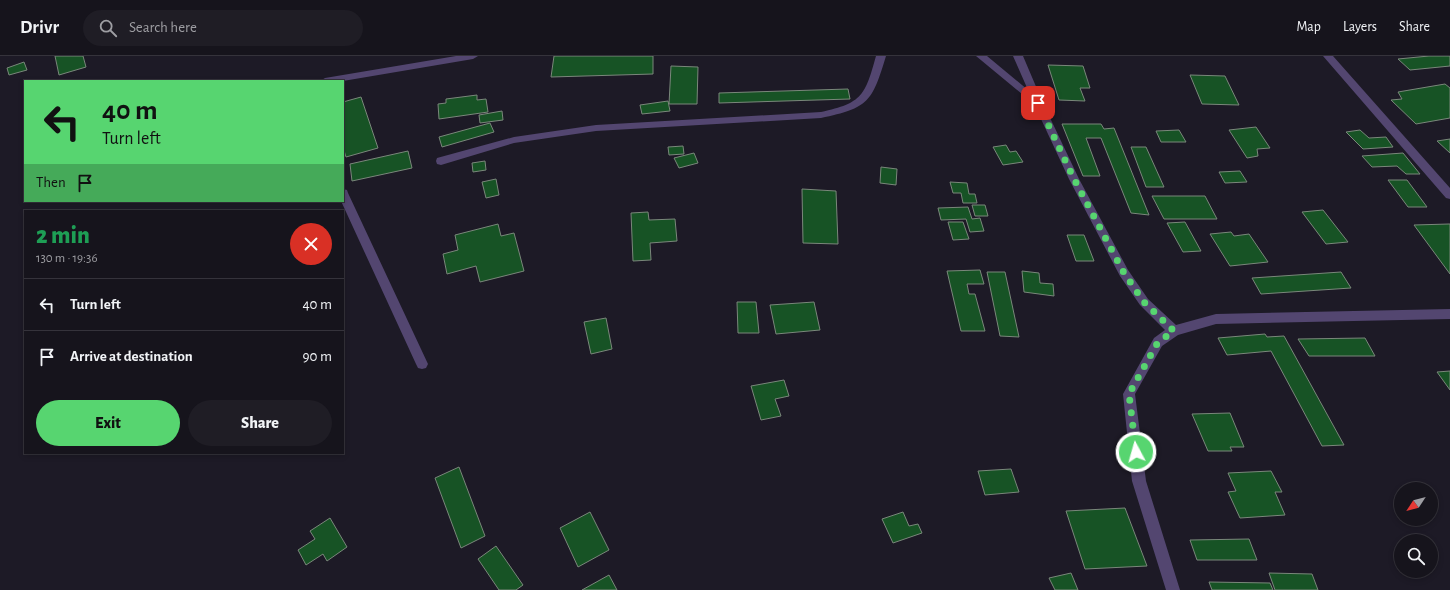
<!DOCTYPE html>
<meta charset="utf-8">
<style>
:root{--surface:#16141c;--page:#1f1d25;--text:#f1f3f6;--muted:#9e9ea3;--line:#35333b;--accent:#57d570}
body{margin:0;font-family:"Alegreya Sans",sans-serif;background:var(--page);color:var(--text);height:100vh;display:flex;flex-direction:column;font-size:15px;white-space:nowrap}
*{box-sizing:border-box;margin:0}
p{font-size:13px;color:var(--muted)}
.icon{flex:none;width:22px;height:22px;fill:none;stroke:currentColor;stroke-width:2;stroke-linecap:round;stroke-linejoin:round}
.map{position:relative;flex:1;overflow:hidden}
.details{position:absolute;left:24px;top:154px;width:320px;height:244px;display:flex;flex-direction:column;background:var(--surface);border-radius:0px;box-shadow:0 2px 6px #0003,0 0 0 1px var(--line)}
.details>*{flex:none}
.guide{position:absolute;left:24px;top:24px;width:320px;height:122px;border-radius:0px;box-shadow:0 2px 6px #0003,0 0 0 1px var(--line);background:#57d570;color:#111;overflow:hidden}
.needle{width:26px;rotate:234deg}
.tools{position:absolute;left:1394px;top:426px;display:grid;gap:8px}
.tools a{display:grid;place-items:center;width:44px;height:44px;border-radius:50%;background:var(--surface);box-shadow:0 2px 6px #0003,0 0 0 1px var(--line);font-size:20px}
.pin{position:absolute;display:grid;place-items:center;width:34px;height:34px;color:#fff;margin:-17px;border-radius:8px;box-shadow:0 2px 6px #0006}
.me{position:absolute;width:44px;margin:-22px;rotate:354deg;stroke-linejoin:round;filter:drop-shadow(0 0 3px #0008)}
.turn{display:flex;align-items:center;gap:14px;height:84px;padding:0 12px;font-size:18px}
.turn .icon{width:52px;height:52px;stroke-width:2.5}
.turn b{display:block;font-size:28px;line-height:34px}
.then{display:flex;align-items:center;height:38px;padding:0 12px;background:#0003;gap:8px;font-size:15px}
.round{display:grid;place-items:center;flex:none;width:42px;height:42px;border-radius:21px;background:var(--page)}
.headline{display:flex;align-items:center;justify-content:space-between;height:68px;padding:0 12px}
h1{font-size:24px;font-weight:800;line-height:30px;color:#1e9e55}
.primary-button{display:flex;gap:8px;margin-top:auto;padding:8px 12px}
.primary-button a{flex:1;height:46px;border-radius:24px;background:var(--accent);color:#111;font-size:16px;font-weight:800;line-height:46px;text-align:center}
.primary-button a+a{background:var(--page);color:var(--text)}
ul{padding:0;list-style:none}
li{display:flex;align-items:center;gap:12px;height:52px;padding:0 12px;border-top:1px solid var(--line)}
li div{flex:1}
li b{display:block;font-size:15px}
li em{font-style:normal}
header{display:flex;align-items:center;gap:24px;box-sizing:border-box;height:56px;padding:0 20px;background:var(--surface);border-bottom:1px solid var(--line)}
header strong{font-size:19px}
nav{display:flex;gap:22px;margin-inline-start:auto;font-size:14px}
.search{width:280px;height:36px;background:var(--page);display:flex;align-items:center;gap:10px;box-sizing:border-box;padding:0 14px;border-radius:22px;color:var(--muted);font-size:15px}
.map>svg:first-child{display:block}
</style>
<header>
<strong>Drivr</strong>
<div class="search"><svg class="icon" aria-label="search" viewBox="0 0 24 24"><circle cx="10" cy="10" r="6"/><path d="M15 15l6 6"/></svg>Search here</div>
<nav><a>Map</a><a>Layers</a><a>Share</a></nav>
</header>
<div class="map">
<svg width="1450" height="534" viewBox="0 0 1450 534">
<rect width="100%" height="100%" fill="#1d1a26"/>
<!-- building -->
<path fill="#175325" stroke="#7a877b" d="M55,0H83L86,11L59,19Z
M554,0H653V18L551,21Z
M1429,0H1450V10L1410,14L1398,3Z
M24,6L27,14L9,19L7,12Z
M1048,9L1083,10L1090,32H1080L1085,45L1059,44Z
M671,10L698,11L697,48H669Z
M1190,19L1225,20L1239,49L1202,48Z
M1445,28L1450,32V62L1416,68L1391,44L1402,43L1398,36Z
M848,33L850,43L719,47V37Z
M477,39V44L486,43L488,56L439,63L438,48L446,47V43Z
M361,41L378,92L346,101L343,91V46Z
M668,45L670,55L642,58L640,49Z
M502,55L503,64L480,67L479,59Z
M490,67L494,76L442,91L439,81Z
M1062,68H1101L1104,73L1114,72L1149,159L1131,157L1101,82H1086L1100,120H1083Z
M1256,71L1270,92L1257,93L1258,100L1247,102L1229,74Z
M1179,74L1186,86H1161L1156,75Z
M1360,74L1369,82L1386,81L1393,91L1363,93L1346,76Z
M1450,83V97L1437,85Z
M1006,89L1010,96L1016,95L1023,106L1003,109L993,91Z
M683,90L684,98L669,99L668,91Z
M1131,91H1146L1164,131H1146Z
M408,95L412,112L352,125L350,108Z
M694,97L698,107L679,112L674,102Z
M1403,97L1420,118H1406L1397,110L1372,111L1362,100Z
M485,105L486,114L473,116L472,107Z
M881,111L897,113L896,129L880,127Z
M1240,115L1247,126L1225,127L1219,116Z
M496,123L499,139L486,142L482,126Z
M1388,124H1407L1427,151H1408Z
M950,126L967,127L969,138H975L977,147H963L961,137H953Z
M802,133L836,135L838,188L803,187Z
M1152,140H1205L1217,163H1164Z
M972,149H985L988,160H975Z
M968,151L972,163L980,162L984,175L970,176L966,163L941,164L938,152Z
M1323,154L1348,186L1326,188L1302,156Z
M648,156L649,164L675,163L677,185L650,187L651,204L633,205L631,157Z
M948,166H963L969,183L953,184Z
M1185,166L1201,195L1183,196L1167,167Z
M498,168L501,180L514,177L524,215L480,226L476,210L447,218L443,198L458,194L455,179Z
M1449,168H1450V218L1414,169Z
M1231,176L1234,180L1249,178L1268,206L1230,210L1210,178Z
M1067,179H1084L1094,205H1076Z
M980,214L984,228H967L969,238H975L985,275H961L947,215Z
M1022,215L1039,217L1040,227L1053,228L1054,240L1024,236Z
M987,216H1005L1019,281L1000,280Z
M1341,216L1351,232L1261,238L1252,222Z
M737,246H756L759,277H738Z
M814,246L820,274L776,278L770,249Z
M606,262L612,293L591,298L584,266Z
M1265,278L1267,281L1284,280L1344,389L1322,390L1271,295L1227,299L1218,282Z
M1365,282L1375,300H1309L1298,283Z
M1450,315V334L1437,316Z
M784,324L789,340L775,343L781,360L761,364L751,330Z
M1230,357L1244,391H1230L1232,395H1208L1192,358Z
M459,411L485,480L461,492L435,422Z
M1011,413L1019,436L985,439L978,415Z
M1271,415L1282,436H1275L1285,459L1240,462L1228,436L1236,435L1228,417Z
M1125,452L1147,510L1085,513L1066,455Z
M590,456L609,494L578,511L560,472Z
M903,456L909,470L918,468L922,477L893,487L882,463Z
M330,462L347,491L327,505L323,498L306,509L298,494L315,483L310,475Z
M1249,483L1257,504H1197L1190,484Z
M496,490L523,529L516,534H499L478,503Z
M1071,517L1078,534H1055L1049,522Z
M1269,517L1312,518L1318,534H1275Z
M609,519L617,534H582Z
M1209,526L1270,527L1273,534H1212Z"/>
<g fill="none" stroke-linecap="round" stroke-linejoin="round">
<!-- minor -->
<path fill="#534670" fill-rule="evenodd" d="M456,0H478L473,3L343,25H320L325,22Z
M876,0H886C872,46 869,52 821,62L596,75L514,87L441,109L437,108L436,105L437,102L514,81L596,69L821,56C863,47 865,39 876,0Z
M976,0H987L1028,34L1013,0H1023L1043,47L1079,123L1128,214L1148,243L1176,269L1216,258L1450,253V263L1216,268L1178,279L1162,290L1135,338L1146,425L1180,534H1166L1132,425L1123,338L1154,282L1165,274L1140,249L1120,220L1069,123L1034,48Z
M1323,0H1333L1450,132V143L1446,142Z
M343,133L347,134L348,137L428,308L426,312L422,313L418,312L416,308L341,145H343Z"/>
</g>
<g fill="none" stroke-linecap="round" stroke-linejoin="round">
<!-- route -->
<path stroke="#57d570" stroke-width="7" stroke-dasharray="0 12.6" d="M1038,47L1074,123L1124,217L1144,246L1174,275L1158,286L1129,338L1136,396"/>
</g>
</svg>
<div class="tools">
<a><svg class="needle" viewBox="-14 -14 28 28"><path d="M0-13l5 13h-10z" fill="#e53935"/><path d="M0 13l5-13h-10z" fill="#9e9ea3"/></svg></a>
<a><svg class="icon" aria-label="search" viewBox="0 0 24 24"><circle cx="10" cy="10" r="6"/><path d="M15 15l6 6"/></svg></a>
</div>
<div class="pin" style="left:1038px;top:47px;background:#d93025"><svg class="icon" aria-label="arrive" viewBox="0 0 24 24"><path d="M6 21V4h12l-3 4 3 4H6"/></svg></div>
<svg class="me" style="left:1136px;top:396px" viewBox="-20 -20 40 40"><circle r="17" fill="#57d570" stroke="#fff" stroke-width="3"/><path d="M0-11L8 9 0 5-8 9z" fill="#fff"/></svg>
<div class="guide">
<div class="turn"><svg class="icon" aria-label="left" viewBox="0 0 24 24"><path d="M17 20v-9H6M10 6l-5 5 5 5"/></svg><div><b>40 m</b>Turn left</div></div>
<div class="then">Then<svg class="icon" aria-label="arrive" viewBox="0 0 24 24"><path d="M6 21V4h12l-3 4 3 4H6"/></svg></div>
</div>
<section class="details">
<div class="headline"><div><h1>2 min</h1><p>130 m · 19:36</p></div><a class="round" style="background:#d93025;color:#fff"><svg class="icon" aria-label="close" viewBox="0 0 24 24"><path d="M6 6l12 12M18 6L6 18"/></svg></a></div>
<ul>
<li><svg class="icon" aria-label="left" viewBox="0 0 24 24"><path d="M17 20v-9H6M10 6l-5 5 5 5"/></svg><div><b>Turn left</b></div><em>40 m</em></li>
<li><svg class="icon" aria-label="arrive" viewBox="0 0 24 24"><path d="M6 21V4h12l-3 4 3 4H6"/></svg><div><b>Arrive at destination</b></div><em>90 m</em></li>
</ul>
<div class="primary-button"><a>Exit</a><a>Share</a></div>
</section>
</div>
